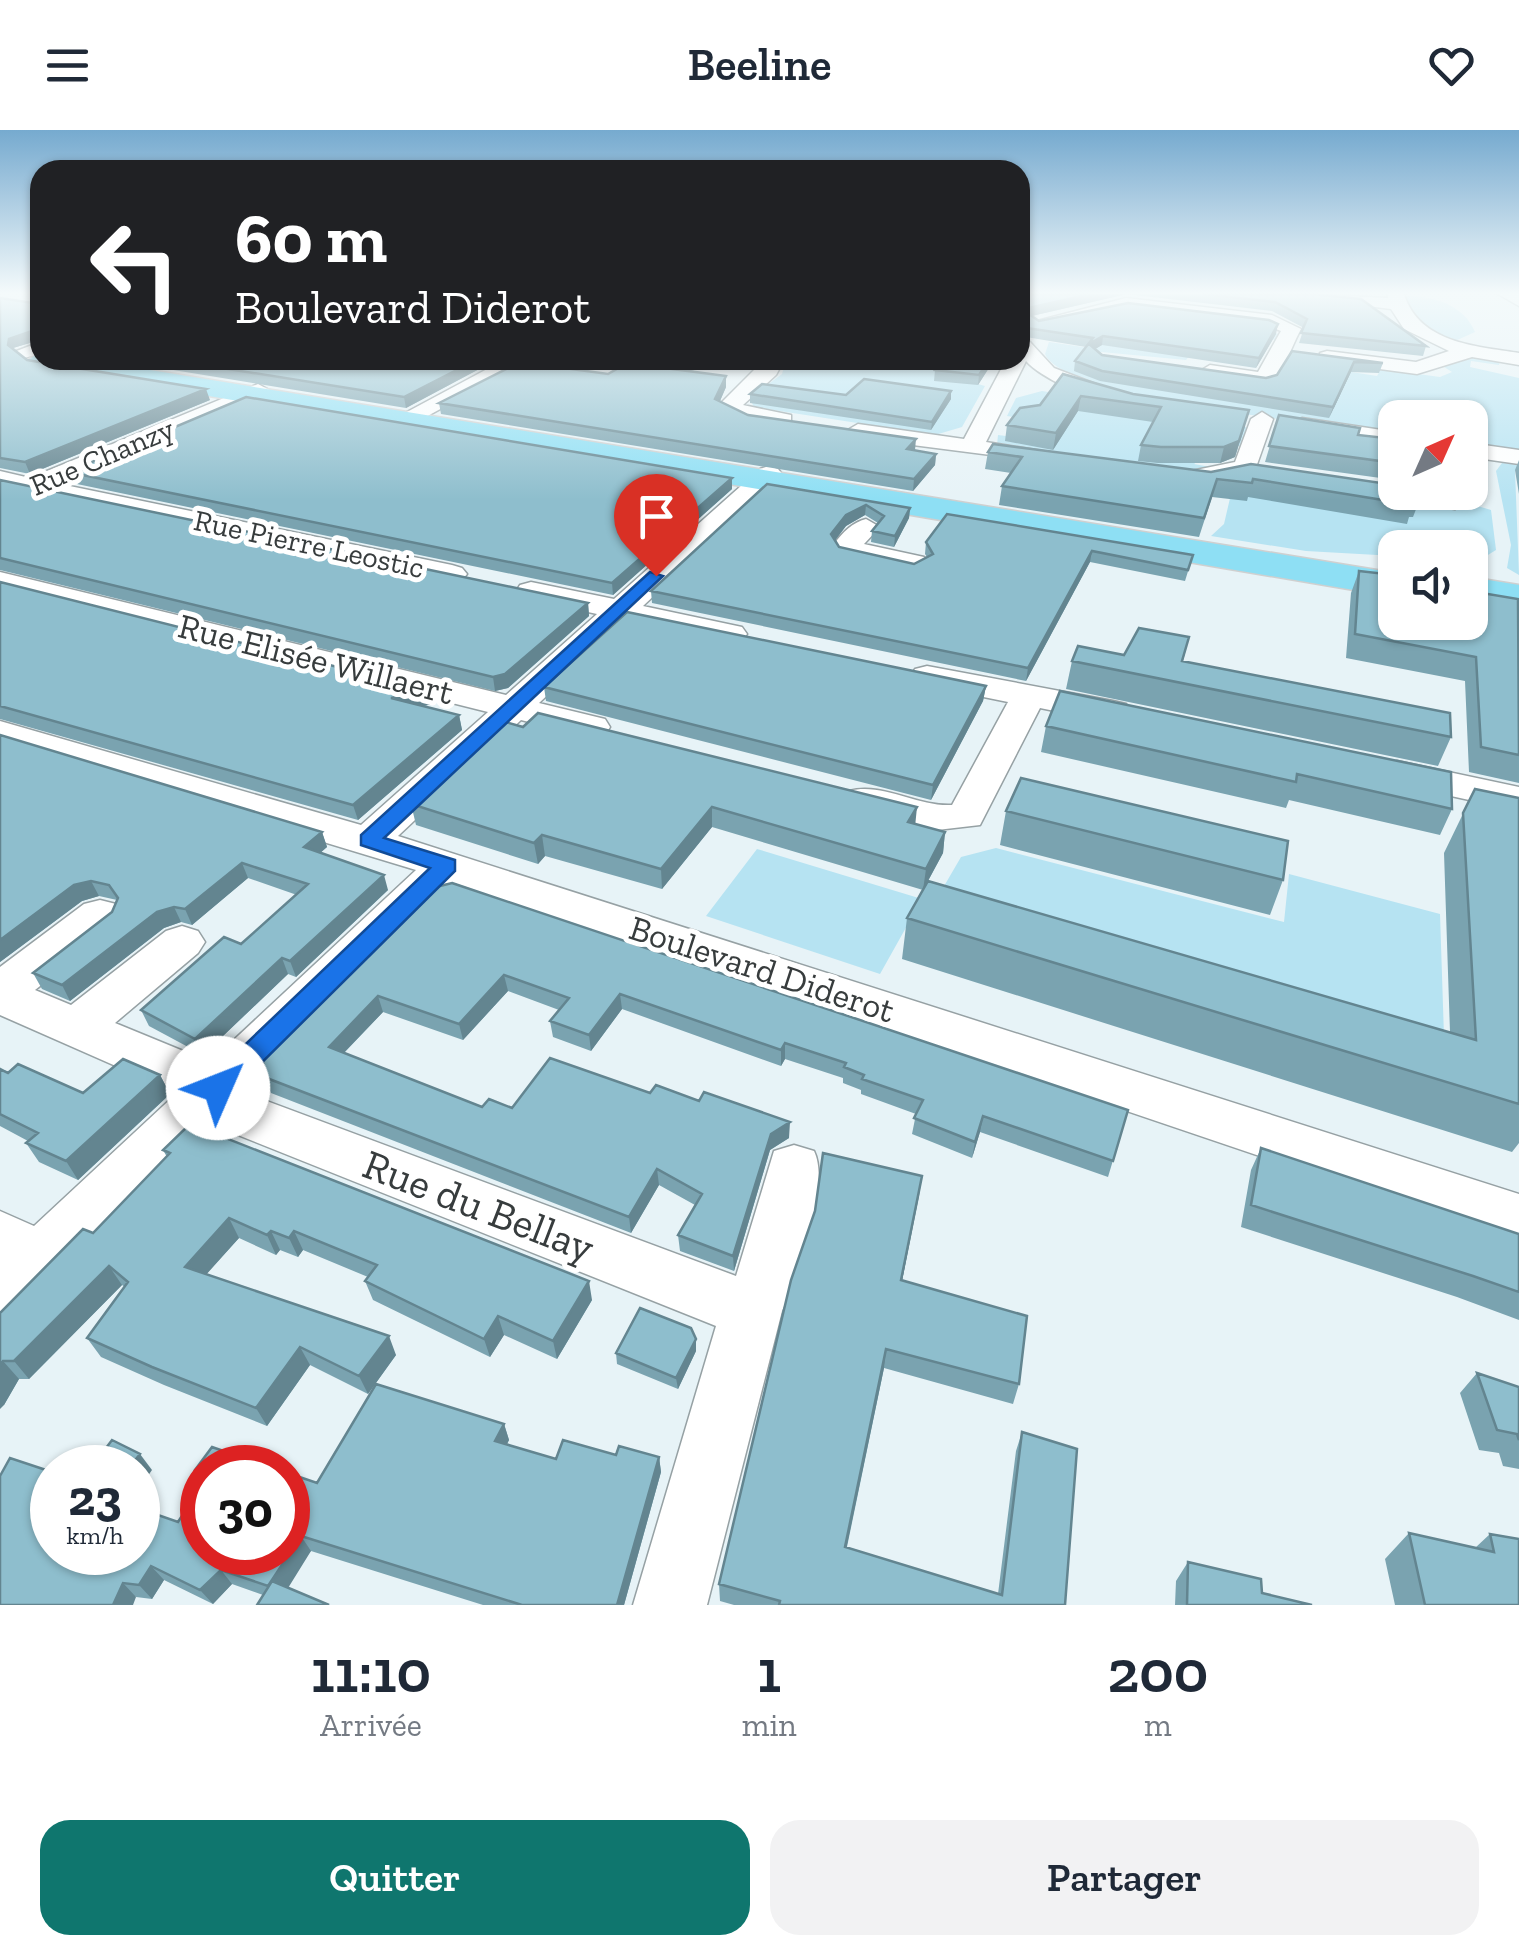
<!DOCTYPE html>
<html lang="fr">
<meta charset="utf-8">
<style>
:root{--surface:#fff;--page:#f2f2f3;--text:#1f2937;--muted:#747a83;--accent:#0f766e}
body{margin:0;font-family:"Zilla Slab",serif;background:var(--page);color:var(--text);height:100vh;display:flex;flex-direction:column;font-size:38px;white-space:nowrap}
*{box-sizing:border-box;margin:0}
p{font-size:32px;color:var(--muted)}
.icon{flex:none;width:55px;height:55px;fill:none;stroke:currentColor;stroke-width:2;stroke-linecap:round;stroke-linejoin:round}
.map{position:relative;height:1475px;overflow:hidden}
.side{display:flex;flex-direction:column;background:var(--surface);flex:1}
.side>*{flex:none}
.banner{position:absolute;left:30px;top:30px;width:1000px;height:210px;border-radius:30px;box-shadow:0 2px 8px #0004;background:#202124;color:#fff;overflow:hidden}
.needle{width:65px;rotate:45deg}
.fabs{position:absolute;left:1378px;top:270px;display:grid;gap:20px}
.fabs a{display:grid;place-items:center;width:110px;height:110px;border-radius:20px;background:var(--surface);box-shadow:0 2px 8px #0004;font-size:50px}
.speed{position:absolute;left:30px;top:1315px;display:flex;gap:20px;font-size:50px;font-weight:700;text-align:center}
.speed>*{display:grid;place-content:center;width:130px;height:130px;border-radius:50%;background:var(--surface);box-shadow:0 2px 8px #0004;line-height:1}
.speed small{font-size:25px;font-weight:400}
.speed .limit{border:15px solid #d22;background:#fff;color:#111}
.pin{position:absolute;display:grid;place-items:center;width:85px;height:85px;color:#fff;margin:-102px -42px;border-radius:50% 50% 50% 0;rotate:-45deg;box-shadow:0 0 10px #0007}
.pin .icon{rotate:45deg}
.me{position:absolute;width:110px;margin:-55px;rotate:46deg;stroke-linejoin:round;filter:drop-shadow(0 0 8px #0008)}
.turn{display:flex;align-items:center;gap:35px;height:210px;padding:0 40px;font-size:45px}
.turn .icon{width:130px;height:130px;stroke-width:2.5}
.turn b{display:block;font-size:70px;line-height:85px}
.eta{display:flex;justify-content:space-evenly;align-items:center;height:170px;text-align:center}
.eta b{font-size:60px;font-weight:600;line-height:70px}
.cta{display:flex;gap:20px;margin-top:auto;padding:20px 40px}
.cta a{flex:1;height:115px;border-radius:30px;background:var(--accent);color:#fff;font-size:40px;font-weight:600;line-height:115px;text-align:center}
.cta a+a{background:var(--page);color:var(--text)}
header{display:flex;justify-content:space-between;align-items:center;height:130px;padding:0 40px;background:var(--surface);font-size:45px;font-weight:600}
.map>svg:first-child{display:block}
</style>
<header><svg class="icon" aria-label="menu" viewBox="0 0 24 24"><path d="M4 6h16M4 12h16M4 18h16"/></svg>Beeline<svg class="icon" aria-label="heart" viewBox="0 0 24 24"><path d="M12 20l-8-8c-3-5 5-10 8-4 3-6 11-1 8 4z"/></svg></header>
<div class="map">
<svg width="1519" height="1475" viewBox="0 0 1519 1475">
<rect width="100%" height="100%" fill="#e7f3f7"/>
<!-- green -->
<path fill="#b6e3f2" d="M1403,166C1431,165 1464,174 1475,202L1455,211L1416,194Z
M1267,202L1280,204L1275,210L1260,208L1192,223L1186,230L1091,221L1077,234L1181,243L1345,241L1377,246L1381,239L1440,247L1452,242L1441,235L1467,226L1500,230L1499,235L1471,231L1470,237L1519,248V322L1470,315V288H1395V304C1337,295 1065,270 1045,224L1049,212L1090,218L1099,210Z
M786,230H992L978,254L985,256L962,297L935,305L754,277L750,269L761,270L759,261L782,244Z
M1042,261L1236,292L1247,298L1241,316L1222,314L1194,334L1221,339L1195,343L997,315L998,305L1014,307L1026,289L1007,286L1016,268Z
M1502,333L1519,335L1515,341L1519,445L1507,438L1511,415L1496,341Z
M1256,348L1461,378V371L1491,380L1496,420L1470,436V418H1395V426L1306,421L1211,406L1224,394L1234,351Z
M996,718L1284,792L1289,744L1440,784L1445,937L929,782L961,727Z
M757,719L922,769L880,844L706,786Z"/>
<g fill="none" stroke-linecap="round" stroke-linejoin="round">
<!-- minor casing -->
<g stroke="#96a1a4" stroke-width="3">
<path id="minor" d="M1303,164L1388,168V164H1404C1419,213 1475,216 1519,223V235L1472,227L1417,244L1320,231V223L1327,221L1416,232L1449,221L1404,199L1391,179L1312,169Z
M1498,164H1519V176Z
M1126,168L1272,185L1301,199C1280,238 1286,259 1237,251C1224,249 1209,250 1200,241L1210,235L1258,242L1281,201L1268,196L1126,178L1046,197L1037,191Z
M1020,211L1030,212L1054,238L1124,265L1121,270C1097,275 1041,248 1026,231L986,312L1054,323L1057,328L1054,333L858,308L846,301L858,294L964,309L1006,230H1020Z
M40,212V224L24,228L14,222Z
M504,230H530L411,295H395L392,290Z
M764,230H784L776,245L743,275L791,285V295L735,289L718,276Z
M258,254L269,260L266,265L60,354L452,435L462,438L467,444L462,450L452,453L0,357V341L30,348Z
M1262,282L1273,289L1254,343L1186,352L1182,347L1186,342L1235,332L1251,289Z
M1302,288L1395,302V316L1294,300L1290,295Z
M1470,313L1519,320V334L1470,327Z
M769,336L778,339L782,344L778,349L643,476L742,497L747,504L742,511L731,514L627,491L539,573L605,589L610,597L605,605L592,608L521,590L398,706L1519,1064V1114L454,753L245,963L736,1146L774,1021L794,1015L814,1021C831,1056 798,1145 782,1181L707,1475H633L716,1196L213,995L22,1188L0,1196V1081L34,1096L177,963L0,885V837L84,774L100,770L116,774L122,785L116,796L35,860L71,875L166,801L182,796L198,801L205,812L198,823L115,893L210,932L416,740L0,614V591L361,695L488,582L0,460V442L506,565L597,484L520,467L516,461L520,455L531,452L614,469L760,339Z
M1395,354V362H1451L1468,371L1455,379L1387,368L1383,362Z
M866,389L880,397L864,414L924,427L929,433L924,439L914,442L839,425L834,414C842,403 853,392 866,389Z
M927,536L1113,571L1126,574L1131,582L1126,590L1113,593L1040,578L980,695L937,700L849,677L843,669L849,661C883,652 917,677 952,675L1008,572L915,553L910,546L915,539Z
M1397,631L1519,657V681L1383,651L1378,643L1383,635Z"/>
</g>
<!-- major casing -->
<g stroke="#cfd0d0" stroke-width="3">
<path id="major" d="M40,222V230H89L1395,443V467L32,236L28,230Z
M1470,447L1519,455V479L1470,471Z"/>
</g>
<!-- minor -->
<use href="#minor" fill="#fff" fill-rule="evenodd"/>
<!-- major -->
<use href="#major" fill="#8edff4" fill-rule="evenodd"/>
</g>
<!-- wall -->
<path fill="#7aa3b0" d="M1020,164H1314L1426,216L1423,226L1299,213L1304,198L1272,181L1126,164L1032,186L1039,191L1276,204L1256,238L1102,215L1095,219L1102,225L1266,248L1277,245L1292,221L1383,233L1379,243L1351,242L1329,288L1100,251L1074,241L1075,231L1086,217L1020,206Z
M0,168L39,210L13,218L27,230L210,270L30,344L0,338Z
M112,230H496L406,278Z
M587,230H747L689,241L726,257L720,271L748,285L936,324L935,335L913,361L441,284L439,273L608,244L615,240L611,236Z
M994,230L978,255L934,251L935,240Z
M1063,244L1245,296L1235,327L1220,333H1158L1138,331L1141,315L1153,292L1078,281L1053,320L1005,311L1007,295L1040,275Z
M951,261V269L931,300L750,273V264L846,265Z
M1279,285L1358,305L1395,309V350L1265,332Z
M993,314L1420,369L1413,387H1409L1407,394L1248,367L1247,371L1212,367L1199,407L999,375L1002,356L1011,343L985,339L988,322Z
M1519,330V364L1515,340Z
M68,342L732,359L613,465L72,353Z
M0,350L588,473L589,486L508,558L495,561L0,440Z
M767,354L910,378L909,388L894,417L871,412L872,401L878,393L865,385L846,396L835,410L839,417L914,434L927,427L925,424L926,412L1193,425L1185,451L1090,432L1026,551L652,473L651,461Z
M1359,441L1519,475V653L1469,642L1465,551L1346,528L1351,463Z
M0,452L429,560L432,574L424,576L459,585L462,600L358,690L0,589Z
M1189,507L1183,531L1451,607L1438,636L1066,559L1072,531L1124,525Z
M986,556L983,571L931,670L546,571L544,557Z
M1060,561L1452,679L1440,705L1289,670L1286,678L1041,622L1046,596Z
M502,591L945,702L943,723L928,751L1450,902L1444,723L1475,659L1519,668V1013L1512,1022L902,829L907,788L923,760L712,697L662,759L545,726L538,734L416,695L411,674Z
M0,605L322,702L327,717L321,722L388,760L296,847L288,844L203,925L149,896L141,880L241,814L297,765L248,748L192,795L181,792L164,798L70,871L42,859L33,843L112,782L117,770L99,766L82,771L0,832Z
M1006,681L1283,750L1270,785L1000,715Z
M436,757L1128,980L1108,1047L980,1002L972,1028L912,1004L916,984L861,964V960L843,953V948L785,929L781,936L622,879L591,921L553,907L550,891L559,880L508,861L463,910L383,882L344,923L482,977L512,978L650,963L789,1008L770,1020L734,1141L680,1121L678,1105L695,1075L659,1055L631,1103L271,963L264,947Z
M0,939L83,963L160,945L170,964L78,1050L39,1032L26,1013L28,1011L0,996Z
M1261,1018L1519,1104V1190L1457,1167L1241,1097L1251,1040Z
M163,1020L592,1170L557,1229L504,1205L490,1227L373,1170L365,1151L368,1147L303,1120L298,1127L280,1120L276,1125L239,1108L206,1144L396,1225L368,1264L310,1235L267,1296L164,1255L101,1227L87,1208L125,1157L122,1155L29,1249H19L4,1275L0,1183L93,1103L167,1027Z
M922,1046L902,1151L1019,1254L1013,1274L884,1238L847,1417L998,1464L1016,1321L1022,1302L1065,1475H734L720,1471L719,1454Z
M696,1209V1221L678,1259L617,1234L616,1223Z
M1477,1243L1519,1257V1339L1503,1336L1499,1323L1479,1320L1460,1263Z
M504,1294L509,1310L507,1314L556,1329L616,1325L659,1327L661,1342L624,1475H483L311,1421L263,1465L232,1454L213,1474L164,1450L152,1469L136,1467L52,1422L178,1392L317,1353Z
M1409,1403L1475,1418L1490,1404L1519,1475H1395L1385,1429Z
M1188,1432L1262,1463L1312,1475H1175L1176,1451Z"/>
<!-- shaded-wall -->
<path fill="#638590" d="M1091,164H1127L1027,187L1026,182L1028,178Z
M1278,194L1276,204L1256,238L1259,228Z
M38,199L40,210L13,218L8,215L9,209Z
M1103,206L1102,215L1087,224L1089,214Z
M476,230H496L406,278L404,267Z
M693,230H747L657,247V237Z
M989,230H994L978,255L979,245Z
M1354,232L1351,242L1329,288L1333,277Z
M726,246V257L716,280L715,269Z
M206,259L210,270L30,344L25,332Z
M951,261V269L931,300L932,292Z
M1081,266L1078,281L1053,320L1056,303Z
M1249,280L1235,327L1220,333L1224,317Z
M916,309L915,320L907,319Z
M936,324L935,335L913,361L914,349Z
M732,348V359L613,465L612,453Z
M866,375L865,385L846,396L831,416V404L846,385Z
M910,378L909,388L894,417L895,406Z
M1092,421L1090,432L1026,551L1028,538Z
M588,473L589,486L508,558L495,561L493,547Z
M986,556L983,571L931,670L933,655Z
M429,560L432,574L395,582L391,568Z
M459,585L462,600L358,690L353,675Z
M712,677V697L662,759L661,739Z
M917,677L915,697L908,692Z
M322,702L327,717L310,732L304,717Z
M945,702L943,723L923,760L926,739Z
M542,705L545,726L538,734L534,713Z
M242,733L248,748L192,795L185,779Z
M384,745L388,760L296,847L290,831Z
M91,751L99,766L82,771L0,832V810L74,755Z
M174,777L181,792L164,798L70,871L62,855L157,782Z
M282,828L288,844L203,925L195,909Z
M504,845L508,861L463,910L459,894Z
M620,864L622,879L591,921L589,905Z
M378,866L383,882L334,933L329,917Z
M785,913V929L781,936V920Z
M160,945L170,964L78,1050L66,1031Z
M983,986L980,1002L972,1028L975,1012Z
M790,992L789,1008L770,1020L734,1141L733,1126L771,1004Z
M657,1039L659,1055L631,1103L629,1087Z
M922,1046L919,1066L898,1171L901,1150Z
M229,1088L239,1108L196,1156L185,1137Z
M271,1101L280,1120L276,1125L267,1105Z
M294,1101L303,1120L298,1127L289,1108Z
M109,1136L122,1155L29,1249L14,1231Z
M589,1151L592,1170L557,1229L553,1211Z
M498,1186L504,1205L490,1227L484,1209Z
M389,1206L396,1225L368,1264L359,1246Z
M696,1209V1221L678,1259L676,1248Z
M300,1217L310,1235L267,1296L256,1278Z
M886,1219L884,1238L843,1434L845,1417Z
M3,1231L19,1249L4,1275L0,1279V1236Z
M504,1294L509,1310L500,1327L495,1311Z
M140,1324L152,1340L138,1360V1338H129Z
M659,1327L661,1342L624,1475H617Z
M301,1406L311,1421L280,1471L269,1456Z
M151,1436L164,1450L152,1469L139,1455Z
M221,1440L232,1454L213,1474L200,1460Z
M123,1453L136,1467L133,1475H113Z"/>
<!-- building -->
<path fill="#8ebecd" stroke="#638590" stroke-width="2.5" d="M1020,164H1091L1028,178L1026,182L1039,191L1128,173L1269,190L1278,194L1259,228L1103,206L1089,214L1102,225L1266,248L1277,245L1292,221L1383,233L1354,232L1333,277L1102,241L1075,231L1093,208L1020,197Z
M1202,164H1314L1361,169L1426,216L1301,203L1307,189L1275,172Z
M0,168L40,174V216L38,199L9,209L8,215L27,230L206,259L25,332L0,328Z
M172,230H476L404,267Z
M615,230H693L657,237L726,246L715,269L748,285L916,309L907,319L936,324L914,349L439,273L520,232L608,244L622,236Z
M942,230H989L979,245L935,240Z
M1063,244L1133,264L1249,280L1239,311L1224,317H1161L1141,315L1161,277L1081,266L1056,303L1007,295L1020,278L1040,275Z
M864,249L951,261L932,292L750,264L762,254L846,265Z
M246,267L732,348L612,453L68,342Z
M1279,285L1360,298L1358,305L1395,309V333L1269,316Z
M993,314L1211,342L1251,334L1395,355V362H1420V369L1414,368V375L1253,349L1252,353L1217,349L1204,388L1002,356L1022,327L988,322Z
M0,350L588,473L505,544L493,547L0,428Z
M767,354L910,378L895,406L872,401L884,386L866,375L846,385L831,404L839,417L914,434L933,424L926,412L947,384L1193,425L1188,440L1092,421L1028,538L651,461Z
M1359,441L1395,445V492H1470V461L1518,469L1519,625L1481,617L1476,527L1355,504Z
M0,452L429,560L391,568L459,585L353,675L0,576Z
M627,482L986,556L933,655L544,557Z
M1139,498L1189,507L1182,531L1450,583L1451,607L1072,531L1078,516L1124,525Z
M1060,561L1451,642L1452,679L1297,644L1296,652L1046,596Z
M538,583L917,677L908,692L945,702L926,739L712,677L661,739L542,705L534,713L411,674L502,591L523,597Z
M0,605L322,702L304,717L384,745L290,831L282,828L195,909L141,880L224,807L241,814L308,754L242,733L185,779L174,777L157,782L62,855L33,843L112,782L118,768L109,755L91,751L74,755L0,810Z
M1021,648L1288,711L1283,750L1006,681Z
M1475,659L1519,668V974L907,788L928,751L1476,910L1463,683Z
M452,753L1128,980L1113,1031L983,986L975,1012L914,988L923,970L862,949L864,945L844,937L846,933L785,913L781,920L620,864L589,905L550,891L569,868L504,845L459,894L378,866L329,917L482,977L489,969L512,978L550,928L650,963L656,955L699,971L704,962L790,992L771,1004L733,1126L678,1105L702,1064L657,1039L629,1087L264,947L263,928L436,757Z
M123,929L160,945L66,1031L26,1013L38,1003L0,984V939L8,943L18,934L83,963Z
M190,994L589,1151L553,1211L498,1186L484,1209L365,1151L377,1135L294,1101L289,1108L271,1101L267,1105L229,1088L185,1137L389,1206L359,1246L300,1217L256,1278L152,1237L87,1208L128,1152L109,1136L14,1231H3L0,1236V1183L83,1099L93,1103L170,1023L163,1020Z
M1261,1018L1519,1104V1162L1473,1146L1251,1075Z
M823,1023L922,1046L901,1150L1027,1186L1019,1254L886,1219L845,1417L1002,1465L1022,1302L1077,1319L1065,1475H779L780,1471L719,1454L791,1150L815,1081Z
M640,1178L691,1198L696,1209L676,1248L616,1223Z
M1477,1243L1519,1257V1310L1517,1304L1497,1300Z
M376,1254L504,1294L495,1311L556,1329L563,1310L616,1325L619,1316L659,1327L617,1475H522L301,1406L268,1456L221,1440L200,1460L151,1436L139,1455L123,1453L113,1475H0V1346L10,1328L52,1342V1422H138V1378L178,1392L202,1355V1422H288V1343L317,1353Z
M112,1310L140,1324L129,1338H91Z
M212,1317L272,1338H202V1343L195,1340Z
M1409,1403L1494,1422L1490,1404L1519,1409V1475H1425Z
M1188,1432L1261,1449L1262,1463L1312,1475H1187Z
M272,1451L329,1475H257Z"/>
<!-- sky -->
<linearGradient id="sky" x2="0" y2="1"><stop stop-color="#76aacf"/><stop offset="0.44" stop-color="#f4fafb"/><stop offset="1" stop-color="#f4fafb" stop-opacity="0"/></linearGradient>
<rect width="1519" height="370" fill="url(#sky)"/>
<!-- route -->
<path fill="#1a73e8" stroke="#114b97" stroke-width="2.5" d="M650,442L663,446L384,708L455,730V741L228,966H208L204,958L208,950L430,738L361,715V705Z"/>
<g text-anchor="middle" stroke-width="10" stroke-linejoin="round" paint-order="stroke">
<!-- far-street labels -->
<g font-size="30" fill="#373c3d" stroke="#fff">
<text transform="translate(102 327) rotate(-23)" y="10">Rue Chanzy</text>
<text transform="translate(309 414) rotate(12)" y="10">Rue Pierre Leostic</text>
</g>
<!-- street labels -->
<g font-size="35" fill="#373c3d" stroke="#fff">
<text transform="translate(316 529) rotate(14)" y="12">Rue Elisée Willaert</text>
<text transform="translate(762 839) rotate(18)" y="12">Boulevard Diderot</text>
</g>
<!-- near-street labels -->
<g font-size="42" fill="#373c3d" stroke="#fff">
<text transform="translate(479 1075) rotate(21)" y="15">Rue du Bellay</text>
</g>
</g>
</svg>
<div class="fabs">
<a><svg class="needle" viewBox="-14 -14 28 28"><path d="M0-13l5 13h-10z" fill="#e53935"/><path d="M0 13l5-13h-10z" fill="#747a83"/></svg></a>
<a><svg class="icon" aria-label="sound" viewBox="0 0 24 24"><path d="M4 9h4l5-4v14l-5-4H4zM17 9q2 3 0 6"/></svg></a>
</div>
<div class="speed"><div>23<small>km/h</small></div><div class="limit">30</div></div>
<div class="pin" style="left:656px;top:446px;background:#d93025"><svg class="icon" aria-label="arrive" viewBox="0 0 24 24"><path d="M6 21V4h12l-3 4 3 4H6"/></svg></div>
<svg class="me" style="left:218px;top:958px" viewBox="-20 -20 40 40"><circle r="19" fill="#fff"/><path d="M0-13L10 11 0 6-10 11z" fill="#1a73e8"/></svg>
<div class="banner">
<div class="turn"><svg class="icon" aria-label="left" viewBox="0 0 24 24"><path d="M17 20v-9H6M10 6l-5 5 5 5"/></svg><div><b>60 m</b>Boulevard Diderot</div></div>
</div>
</div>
<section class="side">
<div class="eta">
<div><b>11:10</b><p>Arrivée</p></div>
<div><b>1</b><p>min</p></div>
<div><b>200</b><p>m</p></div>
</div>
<div class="cta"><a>Quitter</a><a>Partager</a></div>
</section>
